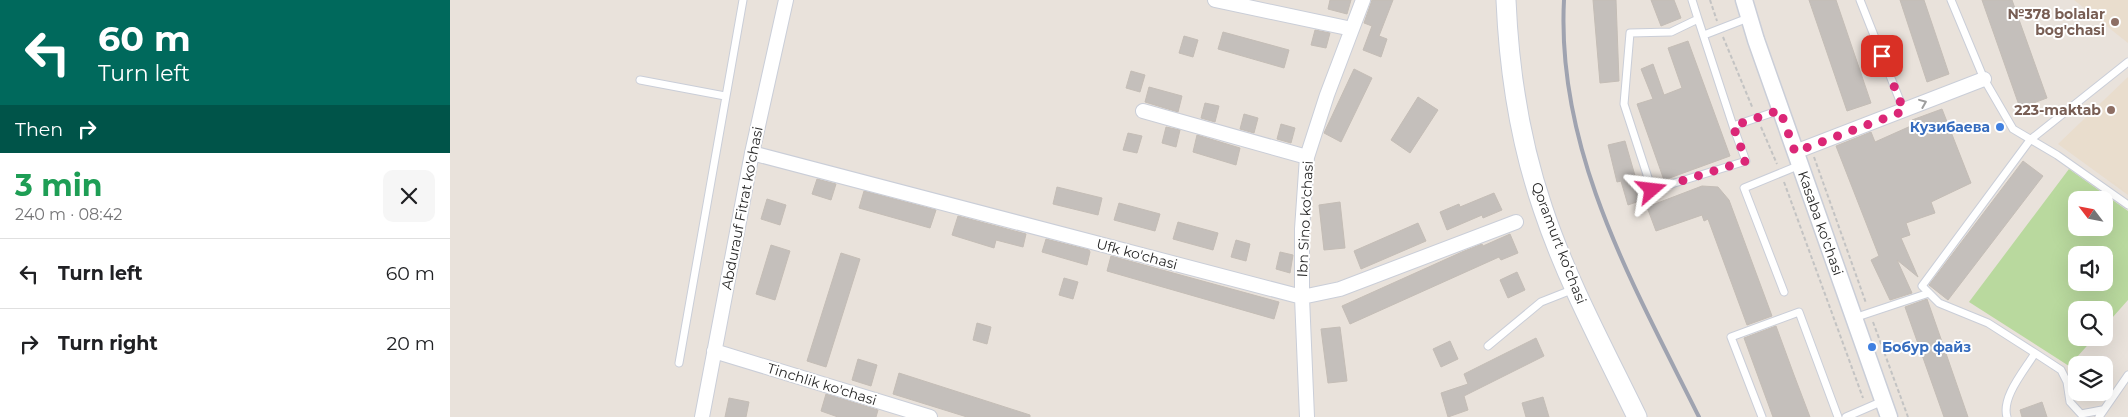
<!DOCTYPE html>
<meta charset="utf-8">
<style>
:root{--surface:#fff;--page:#f6f6f6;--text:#202124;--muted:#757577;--line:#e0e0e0}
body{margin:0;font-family:Montserrat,sans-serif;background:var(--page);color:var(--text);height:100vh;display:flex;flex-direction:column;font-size:19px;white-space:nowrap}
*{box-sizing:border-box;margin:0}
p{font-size:16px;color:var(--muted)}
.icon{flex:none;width:28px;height:28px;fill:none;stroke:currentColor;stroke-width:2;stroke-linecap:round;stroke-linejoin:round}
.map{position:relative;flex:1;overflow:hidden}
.side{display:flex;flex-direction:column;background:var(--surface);width:450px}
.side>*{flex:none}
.hud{background:#00695c;color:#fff;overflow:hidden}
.needle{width:32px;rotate:302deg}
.fabs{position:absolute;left:1618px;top:191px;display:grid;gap:10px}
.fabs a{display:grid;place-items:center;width:45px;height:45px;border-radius:10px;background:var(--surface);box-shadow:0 5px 20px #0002;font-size:25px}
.pin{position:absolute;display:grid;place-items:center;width:42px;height:42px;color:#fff;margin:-21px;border-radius:10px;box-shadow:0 2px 8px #0006}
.me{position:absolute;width:55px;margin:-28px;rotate:73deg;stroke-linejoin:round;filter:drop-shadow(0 0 4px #0008)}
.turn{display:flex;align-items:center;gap:18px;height:105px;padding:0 15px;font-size:22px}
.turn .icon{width:65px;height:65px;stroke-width:2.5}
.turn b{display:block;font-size:35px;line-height:42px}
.then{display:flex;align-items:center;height:48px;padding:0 15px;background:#0003;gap:10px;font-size:19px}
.round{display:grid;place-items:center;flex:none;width:52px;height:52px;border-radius:10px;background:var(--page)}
.head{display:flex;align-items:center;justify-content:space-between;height:85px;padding:0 15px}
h1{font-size:30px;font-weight:700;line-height:38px;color:#1e9e55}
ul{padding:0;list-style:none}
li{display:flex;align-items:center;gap:15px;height:70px;padding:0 15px;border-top:1px solid var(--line)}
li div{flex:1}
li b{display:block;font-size:19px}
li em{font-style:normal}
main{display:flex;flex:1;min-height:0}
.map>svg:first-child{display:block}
</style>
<main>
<section class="side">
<div class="hud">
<div class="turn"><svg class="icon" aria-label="left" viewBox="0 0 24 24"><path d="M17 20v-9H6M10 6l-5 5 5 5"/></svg><div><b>60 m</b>Turn left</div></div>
<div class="then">Then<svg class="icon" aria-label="right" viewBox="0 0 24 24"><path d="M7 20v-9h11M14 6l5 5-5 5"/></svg></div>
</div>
<div class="head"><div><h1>3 min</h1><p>240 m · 08:42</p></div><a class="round"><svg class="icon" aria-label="close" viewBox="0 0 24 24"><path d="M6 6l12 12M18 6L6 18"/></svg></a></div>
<ul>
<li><svg class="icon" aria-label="left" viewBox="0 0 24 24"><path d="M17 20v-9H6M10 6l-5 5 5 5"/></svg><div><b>Turn left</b></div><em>60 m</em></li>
<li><svg class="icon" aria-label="right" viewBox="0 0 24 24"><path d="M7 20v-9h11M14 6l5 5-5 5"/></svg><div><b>Turn right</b></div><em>20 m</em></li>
</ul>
</section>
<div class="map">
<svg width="1678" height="417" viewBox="0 0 1678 417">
<rect width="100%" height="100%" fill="#e9e2db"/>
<!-- education -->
<path fill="#e9ddcd" d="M1624,0H1678V43Z
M1678,77V195L1608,144Z"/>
<!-- green -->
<path fill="#b9d99e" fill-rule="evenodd" d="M1619,169L1678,211V300L1654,327V310H1626V338H1644L1619,366L1519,302ZM1626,200H1654V228H1626ZM1626,255H1654V282H1626Z"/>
<!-- building -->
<path fill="#c4bfbb" stroke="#c4bdb6" d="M880,0H901L897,14L878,9Z
M922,0H943L929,36L937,39L931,57L913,50L922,26L914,23Z
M1143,0H1166L1169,81L1150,83Z
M1201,0H1224L1231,18L1211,26Z
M1359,0H1386L1421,103L1397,111Z
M1450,0H1474L1499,74L1477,82Z
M1532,0H1562L1597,98L1570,108Z
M865,30L880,33L876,48L861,45Z
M773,32L839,50L834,68L768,49Z
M734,36L748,40L743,57L729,53Z
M1238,41L1280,156L1214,180L1187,104L1203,99L1191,69L1203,64L1214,95L1232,88L1218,48Z
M904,69L922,78L891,142L874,133Z
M681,71L695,75L690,92L676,88Z
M699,87L732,96L728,112L695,102Z
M968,97L988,110L960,153L941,140Z
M755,103L769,106L765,122L751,118Z
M1492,109L1521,183L1481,202L1485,213L1456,223L1460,235L1451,238L1468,277L1447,260L1462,293L1440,300L1421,260L1429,256L1386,146L1421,132L1425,142L1463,125L1462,120Z
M794,114L808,118L804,133L790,129Z
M831,124L845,128L841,143L827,139Z
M716,127L730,130L726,147L712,143Z
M678,133L692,136L687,153L673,150Z
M747,135L790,148L786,165L743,152Z
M1175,141L1192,200L1178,205L1171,181L1167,182L1158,145Z
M1573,161L1593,176L1498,300L1479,285Z
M367,179L386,184L381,200L362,194Z
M1252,186L1268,187L1279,200L1322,316L1297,325L1258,219L1254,221L1252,215L1206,231L1197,207Z
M607,187L652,198L648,215L603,204Z
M414,191L486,210L480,228L409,208Z
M1044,193L1052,210L1033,218L1032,215L997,230L990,212L1009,204L1010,207Z
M317,199L336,205L330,225L311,219Z
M890,202L895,248L874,250L869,205Z
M669,203L710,214L705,231L664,220Z
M508,216L576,234L573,247L546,240L544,248L502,235Z
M728,222L768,233L763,250L723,239Z
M968,223L976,241L911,269L904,251Z
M1060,234L1068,253L1051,260L1049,257L900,324L892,306L1012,252L1032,244L1033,246Z
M596,239L639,250L640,252L637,265L592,252Z
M786,240L800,244L796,261L781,257Z
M321,245L340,251L325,300L306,294Z
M830,252L843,255L840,273L826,269Z
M391,253L410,259L376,367L357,361Z
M661,256L829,302L824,319L657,271Z
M1067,272L1075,290L1058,298L1050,280Z
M614,278L628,282L623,299L609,295Z
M1477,299L1491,339L1518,417H1494L1455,307Z
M527,323L541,327L537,344L523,340Z
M1326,326L1344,375L1360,417H1323L1294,338Z
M890,327L897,381L878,383L871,329Z
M1086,338L1094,356L1014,396L1018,410L998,417L991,393L1018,384L1014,374Z
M1000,341L1008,359L991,367L983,349Z
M408,359L427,365L421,386L402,380Z
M449,373L580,415V417H517L443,394Z
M376,394L428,410L426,417H388L371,411Z
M1093,397L1099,417H1076L1072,403Z
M279,398L299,402L296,417H275Z
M1592,402L1597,417H1572L1570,410Z"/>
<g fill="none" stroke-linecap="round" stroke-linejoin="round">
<!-- service casing -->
<g stroke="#caced8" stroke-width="9">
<path id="service" d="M1242,0L1248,19
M1410,0L1454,111
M1501,0L1534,79L1563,129L1607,155L1678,205
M1254,35L1298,18
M190,80L275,96
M1283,126L1248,19L1221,32L1180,33L1174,104L1202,190L1296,161L1283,126L1330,110
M1334,292L1294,188L1350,165
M1404,318L1479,293
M1038,346L1091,302L1124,289
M1585,353L1538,323L1489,303L1472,286L1580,140L1678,62
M229,363L293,0
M1312,417L1281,337L1349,312L1388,417
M1396,417L1433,401
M1557,417C1551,397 1575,370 1585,353L1611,370L1617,382L1620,402L1631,414L1652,410
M1649,417L1678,375"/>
</g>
<!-- minor casing -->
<g stroke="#caced8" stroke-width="16">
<path id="minor" d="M765,0L902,29
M693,111L857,157
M1345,152L1534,79
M302,153L852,297L890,289L1066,222
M264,351L480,417
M252,417L302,153L336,0
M857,417L852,297V229L857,157L877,95L913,0"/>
</g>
<!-- tertiary casing -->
<g stroke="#caced8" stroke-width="19">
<g id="tertiary">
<path id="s1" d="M1294,0L1306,40L1439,417"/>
</g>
</g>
<!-- secondary casing -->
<g stroke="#caced8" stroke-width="21">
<path id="secondary" d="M1056,0C1059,71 1070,142 1093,209C1117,281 1154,349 1187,417"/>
</g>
<!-- path -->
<path stroke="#c3c3c3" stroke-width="2" stroke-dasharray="4 2.5" stroke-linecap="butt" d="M1260,0L1267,21
M1273,37L1303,109
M1311,127L1327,164
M1364,157L1416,303
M1334,182L1413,398
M1423,322L1458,417"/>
<!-- service -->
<use href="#service" stroke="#fff" stroke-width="7"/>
<!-- minor -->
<use href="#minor" stroke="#fff" stroke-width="14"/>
<!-- tertiary -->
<use href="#tertiary" stroke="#fff" stroke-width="16"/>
<!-- secondary -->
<use href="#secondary" stroke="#fff" stroke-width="19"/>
<!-- rail -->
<path stroke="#9fa3b0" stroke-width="4" d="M1114,0C1106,152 1184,286 1249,417"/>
</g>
<!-- one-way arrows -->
<defs><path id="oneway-chevron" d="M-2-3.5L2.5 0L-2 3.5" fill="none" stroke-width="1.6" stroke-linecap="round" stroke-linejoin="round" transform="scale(1.25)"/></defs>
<use stroke="#9e9e9e" href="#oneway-chevron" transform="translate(1473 103) rotate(-22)"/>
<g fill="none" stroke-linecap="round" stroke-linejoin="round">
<!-- route -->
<path stroke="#db2777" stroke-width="9" stroke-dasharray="0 16.2" d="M1202,190L1296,161L1283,126L1330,110L1345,152L1454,111L1432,56"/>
</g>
<!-- markers -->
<g fill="#8d6e63" stroke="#fff" stroke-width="2">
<circle cx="1665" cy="22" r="5"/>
<circle cx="1661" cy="110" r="5"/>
</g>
<g fill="#3f7fe0" stroke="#fff" stroke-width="2">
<circle cx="1550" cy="127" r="5"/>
<circle cx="1422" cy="347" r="5"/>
</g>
<g text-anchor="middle" stroke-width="4" stroke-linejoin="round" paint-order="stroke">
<!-- education labels -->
<g font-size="14" font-weight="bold" fill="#785e54" stroke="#fff" text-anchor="end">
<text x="1655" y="19">№378 bolalar<tspan x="1655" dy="16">bog'chasi</tspan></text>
<text x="1651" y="115">223-maktab</text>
</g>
<!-- shop labels -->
<g font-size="14" font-weight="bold" fill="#366cbe" stroke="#fff" text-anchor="end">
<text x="1540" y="132">Кузибаева</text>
<text x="1432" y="352" text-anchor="start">Бобур файз</text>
</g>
<!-- street labels -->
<g font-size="14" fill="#282828" stroke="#fff">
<text transform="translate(292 208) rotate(-79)" y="5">Abdurauf Fitrat ko'chasi</text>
<text transform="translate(855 219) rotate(-87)" y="5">Ibn Sino ko'chasi</text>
<text dy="5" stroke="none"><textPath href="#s1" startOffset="236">Kasaba ko'chasi</textPath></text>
<text transform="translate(1109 243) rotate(69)" y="5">Qoramurt koʻchasi</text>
<text transform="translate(687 254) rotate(15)" y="5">Ufk ko'chasi</text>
<text transform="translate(372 384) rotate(17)" y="5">Tinchlik ko'chasi</text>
</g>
</g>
</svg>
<div class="fabs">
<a><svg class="needle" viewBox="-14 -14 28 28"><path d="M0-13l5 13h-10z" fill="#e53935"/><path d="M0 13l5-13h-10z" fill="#757577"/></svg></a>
<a><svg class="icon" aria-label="sound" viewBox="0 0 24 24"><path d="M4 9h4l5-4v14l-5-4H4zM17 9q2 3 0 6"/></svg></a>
<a><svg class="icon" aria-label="search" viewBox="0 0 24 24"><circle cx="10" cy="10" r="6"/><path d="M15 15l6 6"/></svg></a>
<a><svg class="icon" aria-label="layers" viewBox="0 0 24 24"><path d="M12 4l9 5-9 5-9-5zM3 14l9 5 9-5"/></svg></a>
</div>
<div class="pin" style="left:1432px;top:56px;background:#d93025"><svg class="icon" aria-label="arrive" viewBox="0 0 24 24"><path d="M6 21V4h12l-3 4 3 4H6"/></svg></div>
<svg class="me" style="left:1202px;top:190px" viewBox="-20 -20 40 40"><path d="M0-17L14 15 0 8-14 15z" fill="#db2777" stroke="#fff" stroke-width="4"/></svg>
</div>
</main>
